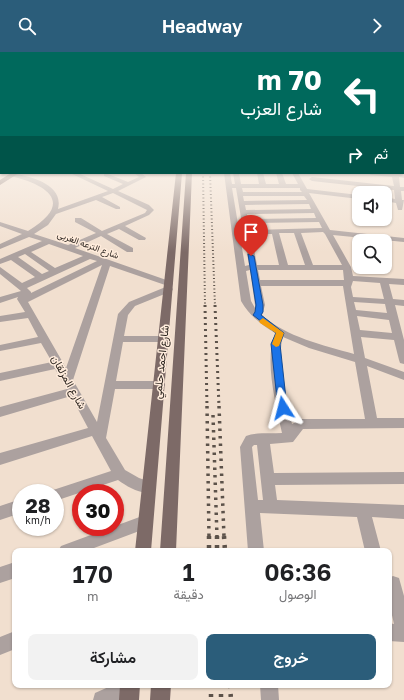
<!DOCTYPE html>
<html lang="ar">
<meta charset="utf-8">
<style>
:root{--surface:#fff;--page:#f2f2f2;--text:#202124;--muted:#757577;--accent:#2b5d7a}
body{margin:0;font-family:"Golos Text",Vazirmatn,sans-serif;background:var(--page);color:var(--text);direction:rtl;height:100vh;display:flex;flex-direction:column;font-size:15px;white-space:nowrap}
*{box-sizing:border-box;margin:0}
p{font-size:13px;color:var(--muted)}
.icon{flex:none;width:22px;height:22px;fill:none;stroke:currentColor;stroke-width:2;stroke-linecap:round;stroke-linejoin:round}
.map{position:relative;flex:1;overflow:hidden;direction:ltr}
.panel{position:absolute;left:12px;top:496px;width:380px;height:140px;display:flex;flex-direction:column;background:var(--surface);border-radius:8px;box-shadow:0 1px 3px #0004;direction:rtl}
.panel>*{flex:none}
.guide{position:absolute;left:0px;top:0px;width:404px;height:122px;box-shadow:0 1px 3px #0004;direction:rtl;background:#00695c;color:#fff;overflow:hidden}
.fabs{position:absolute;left:352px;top:134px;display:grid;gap:8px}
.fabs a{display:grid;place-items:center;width:40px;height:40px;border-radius:8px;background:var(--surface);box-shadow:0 1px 3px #0004;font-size:20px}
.speed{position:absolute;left:12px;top:432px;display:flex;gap:8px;font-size:20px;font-weight:700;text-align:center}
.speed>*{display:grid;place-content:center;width:52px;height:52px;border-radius:50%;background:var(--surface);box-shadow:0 1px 3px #0004;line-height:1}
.speed small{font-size:10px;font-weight:400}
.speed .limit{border:6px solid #d22;background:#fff;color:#111}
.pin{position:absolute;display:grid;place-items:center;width:34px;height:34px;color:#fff;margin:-41px -17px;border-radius:50% 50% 50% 0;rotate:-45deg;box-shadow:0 0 4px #0007}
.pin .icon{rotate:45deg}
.me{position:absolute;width:44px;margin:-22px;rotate:351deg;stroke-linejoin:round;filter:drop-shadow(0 0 3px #0008)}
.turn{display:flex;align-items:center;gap:14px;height:84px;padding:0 16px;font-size:18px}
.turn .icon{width:52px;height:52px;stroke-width:2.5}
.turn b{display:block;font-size:28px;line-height:34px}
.then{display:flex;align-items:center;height:38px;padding:0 16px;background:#0003;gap:8px;font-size:15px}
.eta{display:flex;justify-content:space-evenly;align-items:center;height:68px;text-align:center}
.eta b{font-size:24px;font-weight:600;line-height:28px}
.primary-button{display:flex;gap:8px;margin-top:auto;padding:8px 16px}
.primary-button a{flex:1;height:46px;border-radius:8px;background:var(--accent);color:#fff;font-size:16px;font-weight:600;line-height:46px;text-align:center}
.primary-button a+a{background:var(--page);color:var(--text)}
header{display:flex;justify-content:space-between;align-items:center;height:52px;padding:0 16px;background:var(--accent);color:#fff;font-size:18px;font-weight:600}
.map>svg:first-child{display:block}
</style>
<header><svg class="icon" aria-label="forward" viewBox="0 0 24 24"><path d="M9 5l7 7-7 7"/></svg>Headway<svg class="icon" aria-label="search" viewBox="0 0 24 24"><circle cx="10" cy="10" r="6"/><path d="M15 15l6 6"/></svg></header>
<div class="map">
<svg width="404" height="648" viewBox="0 0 404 648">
<rect width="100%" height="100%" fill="#f1dfcf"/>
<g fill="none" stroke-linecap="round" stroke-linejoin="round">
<!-- minor -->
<path fill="#aca19f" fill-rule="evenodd" d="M403,110H404V114H403Z
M0,117H1V121H0Z
M13,121C31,125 64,132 58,157L108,139L70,121H78L113,137L123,132L104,124V122H108L128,130L139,125L134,121H141L146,125L118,139L149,153L154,158L149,163L125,174L146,186L145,188H139L119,177L107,182L133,196V200H127L101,184L75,196L172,230L173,232L170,234L173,237L172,239L135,254L128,263L124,284H164L169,287L164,290H123L116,329H159L163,330L165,333L163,336L159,337H115L106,386L125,418L139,426L154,431L156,435L154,439C142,444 128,435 118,428L55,449V441H49L50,439L111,419L92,384L0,413V401L88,376L71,344L0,365V355L67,337L55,317L0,329V321L52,310L41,291L0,299V293L38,285L28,266L0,270V264L25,260L17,247L18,245L0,251V245L21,239L0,222V215L22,231L35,225L11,208L0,212V207L42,189L29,185L0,197V192L22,182L0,174V170L28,179C73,152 51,134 11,124L10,123ZM113,141L147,158L145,161L102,179L81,166H75V170L96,181L68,193L34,182L48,173L56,162L96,148L116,157H120V155L102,145ZM49,192L83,204L55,216L31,200ZM25,202L49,219L42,222L18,205ZM90,207L97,209L31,241V240L27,236ZM102,213L66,316L28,250ZM110,214L168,234L129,250L118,262L97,370L73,328Z
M224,121H230L232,132H235L233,121H239L241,132H259L257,121H263L266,132H279L276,121H282L286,132H298L292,121H298L307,137L359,143V147L309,141L330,178L404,186V190L333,183L351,215L353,224L404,227V233L389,232L393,247L404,248V254L395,253L404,288V312L400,311L399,308L394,288L361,285L365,306L404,320V328L367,314L377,366H404V376L303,377L293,390L270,392L274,421L404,420V432L275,433L277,448L404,453V467L372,465L381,499H365L357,465L260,461L264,499H248L240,395L246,384C257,380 270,382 282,381C276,353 264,309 275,281C260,272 250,264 241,249ZM232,136H236L249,213L245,214ZM242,136H300V138L302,140H243ZM243,144H304L307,148L244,149ZM309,152L311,157L246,158L245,153ZM314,161L316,166L248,167L247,162ZM319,170L322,176L250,178L249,171ZM323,180L325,182L342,213H313L301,181ZM279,181H294L305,213H288ZM251,182H272L279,213H257ZM250,218L255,253V256L251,249L246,219ZM258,218H343L344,228H260ZM353,229L380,231L384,247L353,245L351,235ZM261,234H343L354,302C323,293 286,285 262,263L265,253ZM354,250L385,252L387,261L356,258ZM357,264L389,268L392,281L360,278ZM283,285L309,296L355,310L365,367H302L292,372C288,351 276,305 283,285ZM254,393H257L263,448H258L252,395Z
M368,121L404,122V126L399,125L400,135H404V139H401L402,148H404L402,158H398L396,151L385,149V145L395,147L394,138L312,129L309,127L312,125L394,134L392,125L371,123Z
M21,447V461L0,468V454Z
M145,463L150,465L152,470L150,475L86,499H58L61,494Z
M15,510V526L0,531V515Z
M393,524L399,526L404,544V590L389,589V571L394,572L389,550V526Z
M15,579V597L0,603V585Z
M113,633H138L139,635L137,642L123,648H93L95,641Z
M260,633H278L279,648H261Z"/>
<!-- major -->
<path fill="#7d6a67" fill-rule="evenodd" d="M11,121H19L0,133V128Z
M176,121H182L151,499H135Z
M186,121H192L176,499H160Z
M120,633H140L139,648H119Z
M151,633H171L170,648H150Z"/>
<!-- rail-far3 -->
<path stroke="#5c524a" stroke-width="2" stroke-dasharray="1 2.5" stroke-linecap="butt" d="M203,121L205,254
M210,121L215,254"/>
<!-- rail-far2 -->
<path stroke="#5c524a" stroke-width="3" stroke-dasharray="2 4" stroke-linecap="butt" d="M205,253L207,355
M215,253L219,355"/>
<!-- rail-far1 -->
<path stroke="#5c524a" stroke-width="3.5" stroke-dasharray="2.5 5" stroke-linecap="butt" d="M207,354L209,485
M219,354L224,485
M213,363L217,485"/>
<!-- rail -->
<path stroke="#5c524a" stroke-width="4.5" stroke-dasharray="3 6" stroke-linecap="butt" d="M209,484V499
M217,484V499
M224,484L225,499
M211,633V648
M221,633V648
M230,633L231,648"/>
</g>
<!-- sky -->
<linearGradient id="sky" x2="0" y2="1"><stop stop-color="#83acbd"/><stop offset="0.55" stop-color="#f9f1e9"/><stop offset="1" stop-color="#f9f1e9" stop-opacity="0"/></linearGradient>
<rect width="404" height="200" fill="url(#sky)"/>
<!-- route -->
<path fill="#1a73e8" stroke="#114b97" d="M248,202L254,204L263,253V260L261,263L284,281L280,292L287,356L286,359H279L278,356L271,292L276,281L253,263L255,260L256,253Z"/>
<!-- slow -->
<path fill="#f59e0b" d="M263,266L284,281L279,294L276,295L272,292L276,281L260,271L259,269Z"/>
<g text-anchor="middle" stroke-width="3" stroke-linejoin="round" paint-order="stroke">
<!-- far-street labels -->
<g font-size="9" fill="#261f1a" stroke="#ffecdc">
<text transform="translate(88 193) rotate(20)" y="3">شارع الترعه الغربى</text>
</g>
<!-- street labels -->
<g font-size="11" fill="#261f1a" stroke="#ffecdc">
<text transform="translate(161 310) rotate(-84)" y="4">شارع احمد حلمي</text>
<text transform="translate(69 330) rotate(61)" y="4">شارع المزلقان</text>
</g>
</g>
</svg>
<div class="fabs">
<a><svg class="icon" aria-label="sound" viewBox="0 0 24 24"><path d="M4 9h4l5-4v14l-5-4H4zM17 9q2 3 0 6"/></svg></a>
<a><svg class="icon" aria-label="search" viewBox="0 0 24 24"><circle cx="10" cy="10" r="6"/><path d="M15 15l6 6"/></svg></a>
</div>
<div class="speed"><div>28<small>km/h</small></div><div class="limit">30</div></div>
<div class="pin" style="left:251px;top:204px;background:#d93025"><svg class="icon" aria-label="arrive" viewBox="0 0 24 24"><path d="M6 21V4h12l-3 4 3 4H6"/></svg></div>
<svg class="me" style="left:283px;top:356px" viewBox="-20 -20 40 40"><path d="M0-17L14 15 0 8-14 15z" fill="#1a73e8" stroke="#fff" stroke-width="4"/></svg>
<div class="guide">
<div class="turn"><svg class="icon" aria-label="left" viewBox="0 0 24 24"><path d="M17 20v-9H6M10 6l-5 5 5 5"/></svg><div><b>70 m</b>شارع العزب</div></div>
<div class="then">ثم<svg class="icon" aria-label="right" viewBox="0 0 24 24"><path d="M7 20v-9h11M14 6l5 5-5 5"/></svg></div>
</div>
<section class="panel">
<div class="eta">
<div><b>06:36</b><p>الوصول</p></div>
<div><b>1</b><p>دقيقة</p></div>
<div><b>170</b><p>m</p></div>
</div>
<div class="primary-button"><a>خروج</a><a>مشاركة</a></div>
</section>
</div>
